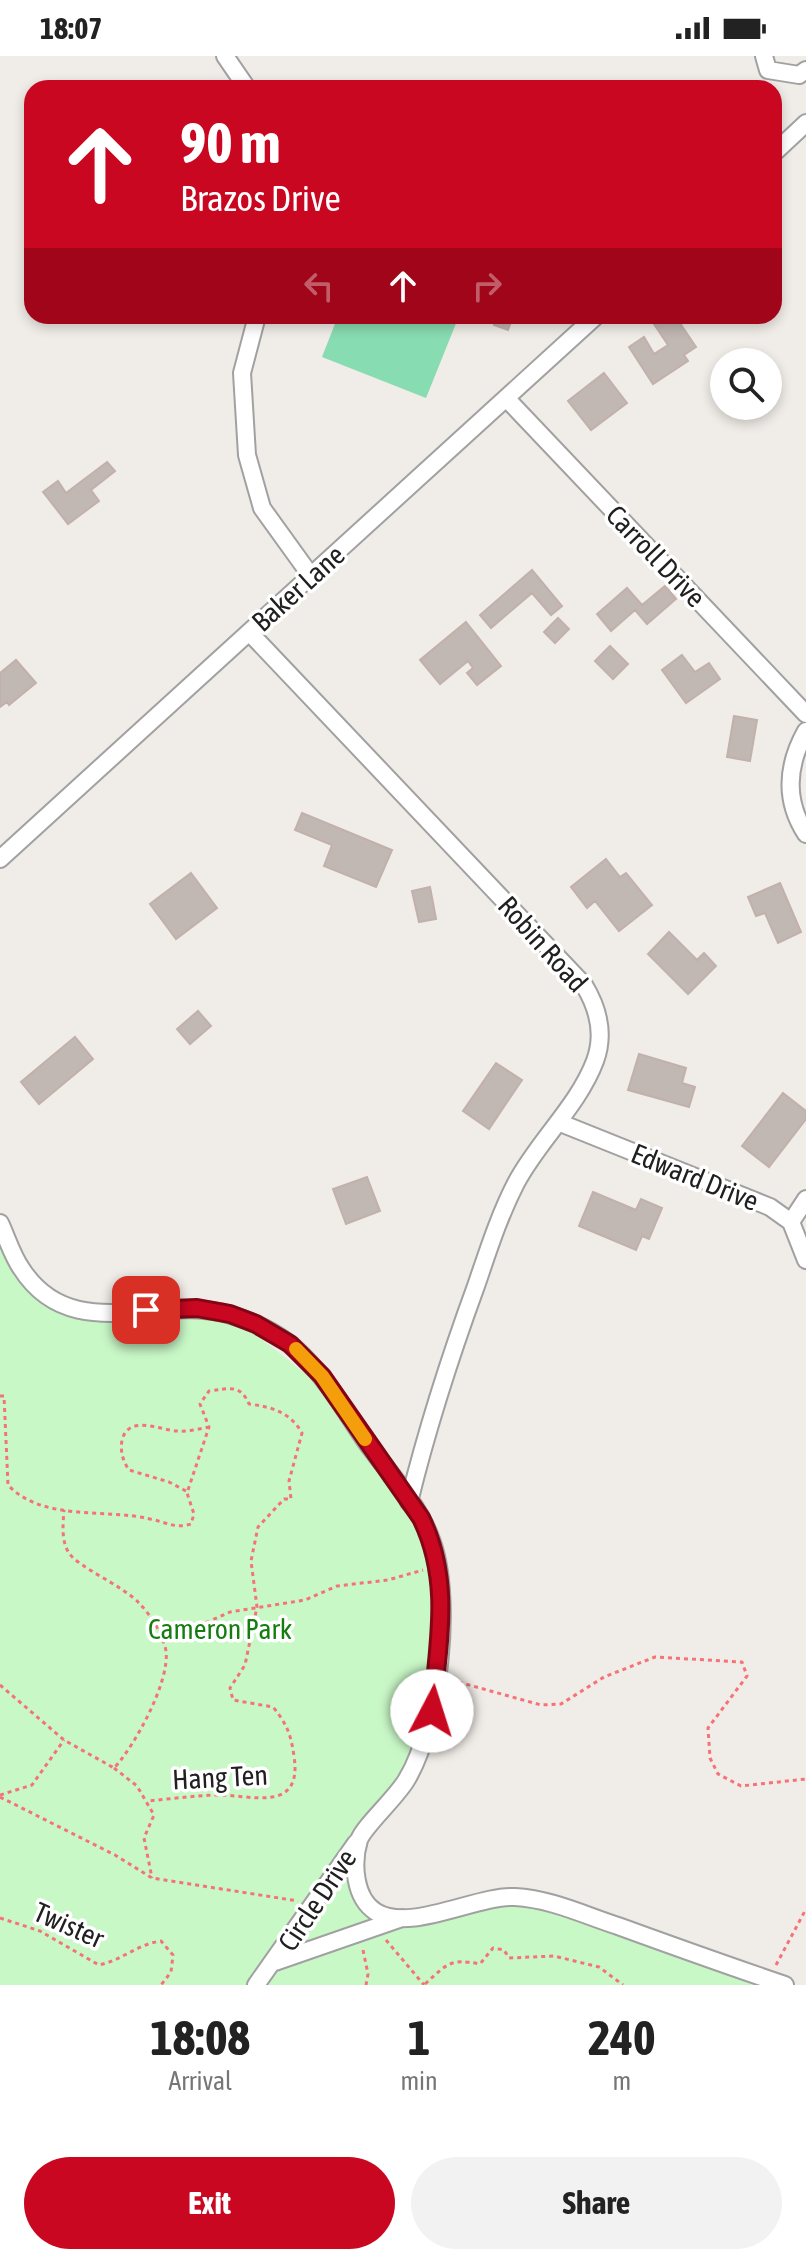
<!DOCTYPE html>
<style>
:root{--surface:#fff;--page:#f2f2f2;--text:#222;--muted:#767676;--accent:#c90720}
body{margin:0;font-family:"Asap Condensed",sans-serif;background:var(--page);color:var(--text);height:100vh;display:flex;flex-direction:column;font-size:30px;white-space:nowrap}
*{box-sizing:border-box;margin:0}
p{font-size:26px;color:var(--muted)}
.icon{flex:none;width:44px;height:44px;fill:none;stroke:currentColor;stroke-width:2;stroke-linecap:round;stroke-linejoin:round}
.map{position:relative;height:1929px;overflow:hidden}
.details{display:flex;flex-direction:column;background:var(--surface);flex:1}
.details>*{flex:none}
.banner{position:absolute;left:24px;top:24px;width:758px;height:244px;border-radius:24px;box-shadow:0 4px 12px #0003;background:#c90720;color:#fff;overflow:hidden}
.fabs{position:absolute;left:710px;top:292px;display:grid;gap:16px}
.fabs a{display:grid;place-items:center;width:72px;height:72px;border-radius:50%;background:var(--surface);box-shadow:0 4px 12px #0003;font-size:40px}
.pin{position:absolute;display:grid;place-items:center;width:68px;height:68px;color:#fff;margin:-34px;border-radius:16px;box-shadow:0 4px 12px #0006}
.me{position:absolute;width:88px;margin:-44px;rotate:5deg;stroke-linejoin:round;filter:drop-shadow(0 0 6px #0008)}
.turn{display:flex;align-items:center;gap:28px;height:168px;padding:0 24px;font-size:36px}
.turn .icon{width:104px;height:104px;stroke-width:2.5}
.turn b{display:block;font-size:56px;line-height:68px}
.lanes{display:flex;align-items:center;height:76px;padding:0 24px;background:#0003;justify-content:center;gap:40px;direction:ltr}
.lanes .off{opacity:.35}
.eta{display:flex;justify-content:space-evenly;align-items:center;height:136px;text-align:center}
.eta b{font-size:48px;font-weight:700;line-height:56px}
.cta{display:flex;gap:16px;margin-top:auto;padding:16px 24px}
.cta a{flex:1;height:92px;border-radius:48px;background:var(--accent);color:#fff;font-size:32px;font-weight:700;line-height:92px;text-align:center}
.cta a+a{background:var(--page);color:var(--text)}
.status{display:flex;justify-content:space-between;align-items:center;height:56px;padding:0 40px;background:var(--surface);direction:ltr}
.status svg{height:22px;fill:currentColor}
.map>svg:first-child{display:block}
</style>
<div class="status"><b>18:07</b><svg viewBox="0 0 49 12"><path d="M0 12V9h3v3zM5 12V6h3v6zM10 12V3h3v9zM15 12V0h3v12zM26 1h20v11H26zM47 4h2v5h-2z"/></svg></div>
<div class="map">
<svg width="806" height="1929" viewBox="0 0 806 1929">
<rect width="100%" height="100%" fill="#f0ece7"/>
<!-- park -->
<path fill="#c9f8c7" d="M0,1167L52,1244L120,1255L230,1258L335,1341L421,1462L441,1560L421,1693L360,1782L356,1809L377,1856L402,1862L525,1842L782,1929H0Z"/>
<!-- pitch -->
<path fill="#88dcb1" d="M338,260H459L426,342L322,301Z"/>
<!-- building -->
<path fill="#c1b7b3" stroke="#c2b1aa" stroke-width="2" d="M498,260H513L508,274L494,269Z
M666,260H675L696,291L684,299L688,305L653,328L629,291L644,281L654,298L668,289L654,268Z
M604,317L627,347L591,374L568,345Z
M107,406L115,415L91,434L99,445L68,468L43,436L58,425L66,437Z
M532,514L562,550L551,559L532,537L491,572L480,559Z
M665,530L676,543L647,568L635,554L611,575L597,558L627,532L642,549Z
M558,562L569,573L555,587L544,576Z
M466,566L501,610L477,629L467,617L473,612L468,605L440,628L420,604Z
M610,590L628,608L613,623L595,605Z
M682,599L695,616L709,607L720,623L686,647L662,614Z
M16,604L36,627L9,649L7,646L0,651V617Z
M734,660L757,664L750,705L727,701Z
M302,757L392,794L376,831L324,810L332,789L295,774Z
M606,803L620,821L626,817L652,849L619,875L595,845L587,852L571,831Z
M191,817L217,852L176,883L150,848Z
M780,827L801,876L778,887L765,857L756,860L748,841Z
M430,831L436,863L419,866L412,835Z
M669,876L697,904L704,897L716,910L688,938L648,898Z
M198,955L211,970L190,988L177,973Z
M75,981L93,1003L39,1048L21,1026Z
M639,998L686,1012L682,1027L695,1031L689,1051L628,1034Z
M496,1007L522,1024L489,1073L463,1055Z
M783,1037L806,1055V1063L769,1111L742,1090Z
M367,1121L380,1155L346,1168L333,1133Z
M593,1136L636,1154L641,1143L662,1152L649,1183L642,1180L636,1194L579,1170Z"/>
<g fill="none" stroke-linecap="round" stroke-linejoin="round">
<!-- minor casing -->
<g stroke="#a1a1a1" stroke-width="20">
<path id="minor" d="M225,0L247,32
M764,0L768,14L799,19L806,14
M774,97L806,67
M257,260L242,317L247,399L262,452L311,520
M506,342L806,658
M249,576L584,929C598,952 605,978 595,1005C578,1050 538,1085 516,1127C499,1160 488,1195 476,1230C450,1301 427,1373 409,1446
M806,675C787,709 784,744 806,778
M0,803L596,260
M558,1066L770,1151L791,1166L806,1204
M791,1166L806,1143
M0,1167C7,1182 12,1199 21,1212C71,1291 159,1237 231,1259C258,1267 285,1281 304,1301C329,1326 347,1358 367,1387C389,1417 417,1447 430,1481C454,1539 439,1670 407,1723C397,1741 364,1770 359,1784C352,1807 354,1842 376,1856C410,1877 477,1839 515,1841C551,1843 584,1859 618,1870C673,1890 729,1910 785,1929
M275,1906L402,1862
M256,1929L356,1787"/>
</g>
<!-- path -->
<path stroke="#f57377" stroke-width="3" stroke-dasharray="4 4" stroke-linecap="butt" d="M0,1340H4L8,1429C43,1466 105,1452 150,1463C166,1466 175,1473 191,1468L194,1458L187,1437L209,1371L200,1348L209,1335C228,1333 240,1327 249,1348C272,1351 290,1356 302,1377L289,1425L291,1443H284L258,1471L251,1505L257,1551L245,1609L230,1632L233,1644L273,1651C287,1668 291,1679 294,1700C303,1759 249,1738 215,1739C192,1740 169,1743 147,1745
M186,1435L169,1426L129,1414C123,1405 120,1396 122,1384C129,1358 160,1374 177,1375C188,1376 199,1373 209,1371
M159,1576L203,1568L230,1556L305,1544L337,1530L388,1524L423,1514
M451,1624L541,1649L561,1648L604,1621L655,1601L742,1606L747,1620L708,1672L710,1702L718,1718L741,1730L806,1723
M0,1629L64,1684L114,1712C134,1691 170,1626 166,1595C163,1579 151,1559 139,1547C122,1529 79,1512 69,1497C61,1485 63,1468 64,1454
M114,1712L137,1730L154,1759L144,1782L152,1822
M0,1739L32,1729L64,1684
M0,1741L115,1799L152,1822L298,1845
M0,1862L40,1875L99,1909C122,1904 138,1888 161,1885L173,1899L171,1916L161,1929
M386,1884L424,1929
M363,1894L368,1918L366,1929
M776,1909L806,1853
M425,1928C447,1908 450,1902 480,1908L493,1892L504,1894L509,1902L554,1900L599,1911L623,1929"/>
<!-- minor -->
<use href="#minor" stroke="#fff" stroke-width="16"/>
</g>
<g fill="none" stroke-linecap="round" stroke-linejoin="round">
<!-- route casing -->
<g stroke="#830515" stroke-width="20">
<path id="route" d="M146,1254L197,1252L230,1258L256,1268L290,1288L322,1320L421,1462C452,1525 438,1588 432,1655"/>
</g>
<!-- route -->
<use href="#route" stroke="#c90720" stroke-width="14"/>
<!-- slow -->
<path stroke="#f59e0b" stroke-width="14" d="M296,1293L322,1320L365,1383"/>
</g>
<g text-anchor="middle" stroke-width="7" stroke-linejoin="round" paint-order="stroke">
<!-- street labels -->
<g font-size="28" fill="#202020" stroke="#fff">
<text transform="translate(656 500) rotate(46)" y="10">Carroll Drive</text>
<text transform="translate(298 532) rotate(-42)" y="10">Baker Lane</text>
<text transform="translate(543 888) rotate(48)" y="10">Robin Road</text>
<text transform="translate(695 1121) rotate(22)" y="10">Edward Drive</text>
<text transform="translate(220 1721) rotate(-3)" y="10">Hang Ten</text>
<text transform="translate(317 1844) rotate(-56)" y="10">Circle Drive</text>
<text transform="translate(69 1869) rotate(24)" y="10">Twister</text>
</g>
<!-- park labels -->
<g font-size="28" fill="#157d10" stroke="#fff">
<text x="220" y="1583">Cameron Park</text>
</g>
</g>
</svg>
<div class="fabs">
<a><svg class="icon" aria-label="search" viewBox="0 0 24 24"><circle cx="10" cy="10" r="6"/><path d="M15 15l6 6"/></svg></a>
</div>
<div class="pin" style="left:146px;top:1254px;background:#d93025"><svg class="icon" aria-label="arrive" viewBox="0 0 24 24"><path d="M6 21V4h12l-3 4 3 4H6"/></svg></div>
<svg class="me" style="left:432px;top:1655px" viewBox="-20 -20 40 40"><circle r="19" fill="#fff"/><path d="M0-13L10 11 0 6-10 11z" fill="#c90720"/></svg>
<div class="banner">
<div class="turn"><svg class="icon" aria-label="ahead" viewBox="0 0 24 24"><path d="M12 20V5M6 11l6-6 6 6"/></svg><div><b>90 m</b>Brazos Drive</div></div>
<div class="lanes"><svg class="icon off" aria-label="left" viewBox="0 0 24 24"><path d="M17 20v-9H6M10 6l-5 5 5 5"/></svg><svg class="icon" aria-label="ahead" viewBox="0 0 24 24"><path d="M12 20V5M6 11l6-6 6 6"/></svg><svg class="icon off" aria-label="right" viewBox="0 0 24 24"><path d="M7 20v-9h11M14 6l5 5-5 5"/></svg></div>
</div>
</div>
<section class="details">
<div class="eta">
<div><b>18:08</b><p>Arrival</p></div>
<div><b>1</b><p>min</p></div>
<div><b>240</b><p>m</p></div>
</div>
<div class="cta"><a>Exit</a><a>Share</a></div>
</section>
